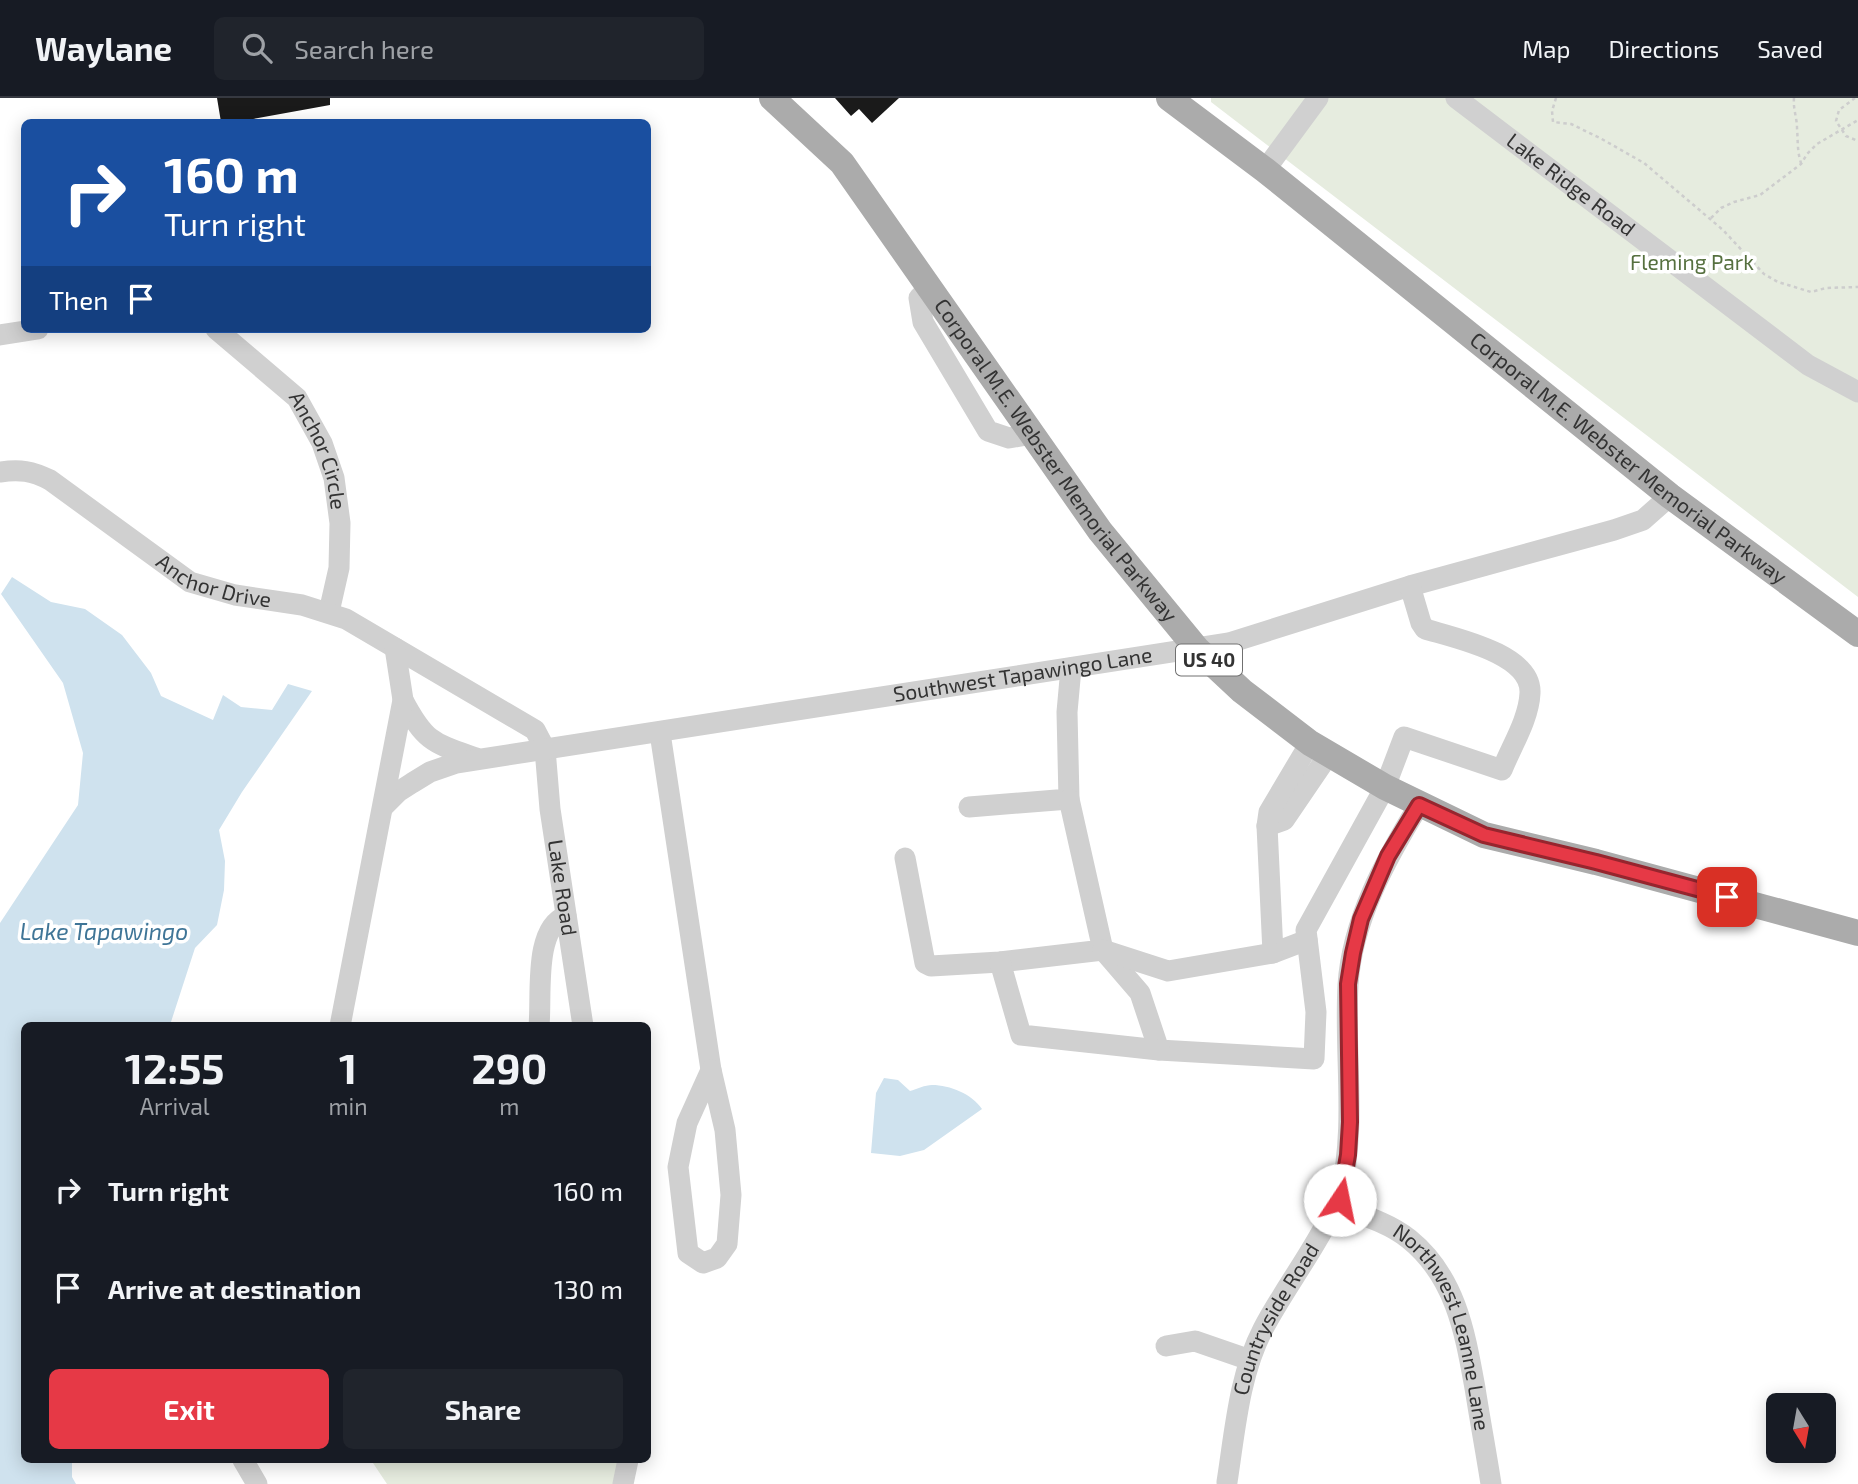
<!DOCTYPE html>
<style>
:root{--surface:#171b24;--page:#20242c;--text:#f1f3f6;--muted:#9ea1a6;--line:#363941;--accent:#e63946}
body{margin:0;font-family:"Exo 2",sans-serif;background:var(--page);color:var(--text);height:100vh;display:flex;flex-direction:column;font-size:26px;white-space:nowrap}
*{box-sizing:border-box;margin:0}
p{font-size:23px;color:var(--muted)}
.icon{flex:none;width:38px;height:38px;fill:none;stroke:currentColor;stroke-width:2;stroke-linecap:round;stroke-linejoin:round}
.map{position:relative;flex:1;overflow:hidden}
.sheet{position:absolute;left:21px;top:924px;width:630px;height:441px;display:flex;flex-direction:column;background:var(--surface);border-radius:10px;box-shadow:0 4px 18px #0003}
.sheet>*{flex:none}
.guide{position:absolute;left:21px;top:21px;width:630px;height:214px;border-radius:10px;box-shadow:0 4px 18px #0003;background:#1a4fa0;color:#fff;overflow:hidden}
.needle{width:46px;rotate:169deg}
.fabs{position:absolute;left:1766px;top:1295px;display:grid;gap:14px}
.fabs a{display:grid;place-items:center;width:70px;height:70px;border-radius:10px;background:var(--surface);box-shadow:0 4px 18px #0003;font-size:35px}
.pin{position:absolute;display:grid;place-items:center;width:60px;height:60px;color:#fff;margin:-30px;border-radius:14px;box-shadow:0 4px 10px #0006}
.me{position:absolute;width:77px;margin:-38px;rotate:11deg;stroke-linejoin:round;filter:drop-shadow(0 0 5px #0008)}
.turn{display:flex;align-items:center;gap:24px;height:147px;padding:0 28px;font-size:32px}
.turn .icon{width:91px;height:91px;stroke-width:2.5}
.turn b{display:block;font-size:49px;line-height:60px}
.then{display:flex;align-items:center;height:66px;padding:0 28px;background:#0003;gap:14px;font-size:26px}
.eta{display:flex;justify-content:space-evenly;align-items:center;height:119px;text-align:center}
.eta b{font-size:42px;font-weight:700;line-height:49px}
.action{display:flex;gap:14px;margin-top:auto;padding:14px 28px}
.action a{flex:1;height:80px;border-radius:10px;background:var(--accent);color:#fff;font-size:28px;font-weight:700;line-height:80px;text-align:center}
.action a+a{background:var(--page);color:var(--text)}
ul{padding:0;list-style:none}
li{display:flex;align-items:center;gap:21px;height:98px;padding:0 28px}
li div{flex:1}
li b{display:block;font-size:26px}
li em{font-style:normal}
header{display:flex;align-items:center;gap:42px;box-sizing:border-box;height:98px;padding:0 35px;background:var(--surface);border-bottom:2px solid var(--line)}
header strong{font-size:33px}
nav{display:flex;gap:38px;margin-inline-start:auto;font-size:24px}
.search{width:490px;height:63px;background:var(--page);display:flex;align-items:center;gap:18px;box-sizing:border-box;padding:0 24px;border-radius:10px;color:var(--muted);font-size:26px}
.map>svg:first-child{display:block}
</style>
<header>
<strong>Waylane</strong>
<div class="search"><svg class="icon" aria-label="search" viewBox="0 0 24 24"><circle cx="10" cy="10" r="6"/><path d="M15 15l6 6"/></svg>Search here</div>
<nav><a>Map</a><a>Directions</a><a>Saved</a></nav>
</header>
<div class="map">
<svg width="1858" height="1386" viewBox="0 0 1858 1386">
<rect width="100%" height="100%" fill="#fff"/>
<!-- green -->
<path fill="#e6ecdf" d="M1211,0H1858V499L1211,4Z
M371,1362H623L619,1386H387Z"/>
<!-- water -->
<path fill="#cfe2ee" d="M12,479L51,504L85,511L122,537L151,575L161,598L213,622L223,597L241,609L272,612L288,586L312,593L242,694L219,732L225,763L224,792L217,827L195,850L170,927L24,928V1362H72V1379L76,1386H0V825L78,707L83,655L63,585L1,496Z
M884,980L898,982L910,993C917,991 925,987 932,987C950,987 972,996 982,1011L924,1052L900,1058L871,1055L876,995Z"/>
<!-- building -->
<path fill="#1a1a1a" d="M217,0H330V7L236,24H221Z
M835,0H899L872,25L859,11L851,18Z"/>
<g fill="none" stroke-linecap="round" stroke-linejoin="round">
<!-- path -->
<path stroke="#cdcdcd" stroke-width="2.5" stroke-dasharray="3.5 3.5" stroke-linecap="butt" d="M1556,0L1552,13L1553,24L1571,26L1600,40L1644,65L1723,132L1764,176L1778,184L1811,194L1826,190L1858,189
M1794,0C1793,11 1797,20 1797,30C1798,42 1797,53 1801,65
M1855,0L1839,12L1836,23L1846,38L1858,43
M1711,120L1721,110L1734,104L1760,97L1801,66L1807,56L1817,46L1858,22"/>
<!-- minor -->
<g stroke="#d0d0d0" stroke-width="21">
<path id="s1" d="M1456,0L1808,267L1858,294"/>
<path d="M1265,72L1318,0"/>
<path d="M929,190L919,200L923,224L988,333L1009,340L1032,336"/>
<path id="s2" d="M216,231L297,300L322,345L334,380L340,425L339,470L329,514"/>
<path d="M0,237L38,231"/>
<path id="s3" d="M0,374C20,371 32,373 50,382L190,484L235,497L302,507L346,521L535,632L545,651L550,711L583,928"/>
<path d="M403,602C425,644 433,645 476,660"/>
<path d="M660,635L711,972"/>
<path id="s4" d="M383,709L398,694L412,685L430,674L456,665L1229,545L1410,488L1614,432L1643,422L1670,398"/>
<path d="M969,709L1069,701L1067,614L1071,570"/>
<path d="M1267,728L1284,722L1329,656"/>
<path d="M905,760L925,865L931,868L1000,864L1103,852L1069,701"/>
<path d="M1307,842L1273,855L1267,728L1269,714L1310,645"/>
<path d="M1103,852L1140,895L1159,952L1314,961L1316,914L1306,832L1385,689L1404,639L1502,672C1511,649 1529,621 1530,595C1532,556 1455,540 1425,531L1421,525L1410,488"/>
<path d="M1103,852L1168,873L1273,855"/>
<path d="M1000,864L1021,937L1159,952"/>
<path d="M340,928L403,602L395,550"/>
<path d="M539,928C542,898 533,830 566,818"/>
<path d="M711,972L725,1032L731,1097L727,1146L717,1160L703,1165L688,1155L678,1069L687,1025Z"/>
<path id="s5" d="M1336,1108C1361,1117 1388,1124 1409,1141C1456,1179 1465,1235 1475,1290C1480,1322 1486,1354 1491,1386"/>
<path d="M1166,1248L1195,1243L1250,1262"/>
<path d="M243,1362L257,1386"/>
<path id="s6" d="M1227,1384C1235,1333 1239,1277 1263,1231C1282,1195 1307,1162 1326,1126C1331,1117 1338,1108 1340,1098C1357,1028 1344,958 1348,887C1352,822 1386,761 1419,707"/>
<path d="M623,1386L628,1362"/>
</g>
<!-- major -->
<g stroke="#ababab" stroke-width="26">
<path id="s7" d="M772,0L842,65L1100,433L1197,551L1242,593L1310,645L1385,689L1484,737L1596,764L1858,835"/>
<path id="s8" d="M1169,0L1265,72L1670,398L1858,536"/>
</g>
</g>
<g fill="none" stroke-linecap="round" stroke-linejoin="round">
<!-- route casing -->
<g stroke="#96252e" stroke-width="18">
<path id="route" d="M1340,1102L1348,1057L1350,1024L1348,886L1353,855L1361,821L1388,758L1419,707L1484,737L1596,764L1727,799"/>
</g>
<!-- route -->
<use href="#route" stroke="#e63946" stroke-width="12"/>
</g>
<g text-anchor="middle" stroke-width="7" stroke-linejoin="round" paint-order="stroke">
<!-- shield labels -->
<rect fill="#fff" stroke="#707070" stroke-width="2" x="1176" y="546.5" width="66" height="31" rx="5"/>
<g font-size="19" font-weight="bold" fill="#333">
<text x="1209" y="569">US 40</text>
</g>
<!-- street labels -->
<g font-size="21" fill="#333" stroke="#fff">
<text dy="7" stroke="none"><textPath href="#s1" startOffset="144">Lake Ridge Road</textPath></text>
<text dy="7" stroke="none"><textPath href="#s2" startOffset="164">Anchor Circle</textPath></text>
<text dy="7" stroke="none"><textPath href="#s8" startOffset="584">Corporal M.E. Webster Memorial Parkway</textPath></text>
<text dy="7" stroke="none"><textPath href="#s7" startOffset="462">Corporal M.E. Webster Memorial Parkway</textPath></text>
<text dy="7" stroke="none"><textPath href="#s3" startOffset="247">Anchor Drive</textPath></text>
<text dy="7" stroke="none"><textPath href="#s4" startOffset="660">Southwest Tapawingo Lane</textPath></text>
<text dy="7" stroke="none"><textPath href="#s3" startOffset="766">Lake Road</textPath></text>
<text dy="7" stroke="none"><textPath href="#s6" startOffset="172">Countryside Road</textPath></text>
<text dy="7" stroke="none"><textPath href="#s5" startOffset="177">Northwest Leanne Lane</textPath></text>
</g>
<!-- park labels -->
<g font-size="21" fill="#56703f" stroke="#fff">
<text x="1692" y="172">Fleming Park</text>
</g>
<!-- water labels -->
<g font-size="23" font-style="italic" fill="#3f7597" stroke="#fff">
<text x="104" y="842">Lake Tapawingo</text>
</g>
</g>
</svg>
<div class="fabs">
<a><svg class="needle" viewBox="-14 -14 28 28"><path d="M0-13l5 13h-10z" fill="#e53935"/><path d="M0 13l5-13h-10z" fill="#9ea1a6"/></svg></a>
</div>
<div class="pin" style="left:1727px;top:799px;background:#d93025"><svg class="icon" aria-label="arrive" viewBox="0 0 24 24"><path d="M6 21V4h12l-3 4 3 4H6"/></svg></div>
<svg class="me" style="left:1340px;top:1102px" viewBox="-20 -20 40 40"><circle r="19" fill="#fff"/><path d="M0-13L10 11 0 6-10 11z" fill="#e63946"/></svg>
<div class="guide">
<div class="turn"><svg class="icon" aria-label="right" viewBox="0 0 24 24"><path d="M7 20v-9h11M14 6l5 5-5 5"/></svg><div><b>160 m</b>Turn right</div></div>
<div class="then">Then<svg class="icon" aria-label="arrive" viewBox="0 0 24 24"><path d="M6 21V4h12l-3 4 3 4H6"/></svg></div>
</div>
<section class="sheet">
<div class="eta">
<div><b>12:55</b><p>Arrival</p></div>
<div><b>1</b><p>min</p></div>
<div><b>290</b><p>m</p></div>
</div>
<ul>
<li><svg class="icon" aria-label="right" viewBox="0 0 24 24"><path d="M7 20v-9h11M14 6l5 5-5 5"/></svg><div><b>Turn right</b></div><em>160 m</em></li>
<li><svg class="icon" aria-label="arrive" viewBox="0 0 24 24"><path d="M6 21V4h12l-3 4 3 4H6"/></svg><div><b>Arrive at destination</b></div><em>130 m</em></li>
</ul>
<div class="action"><a>Exit</a><a>Share</a></div>
</section>
</div>
